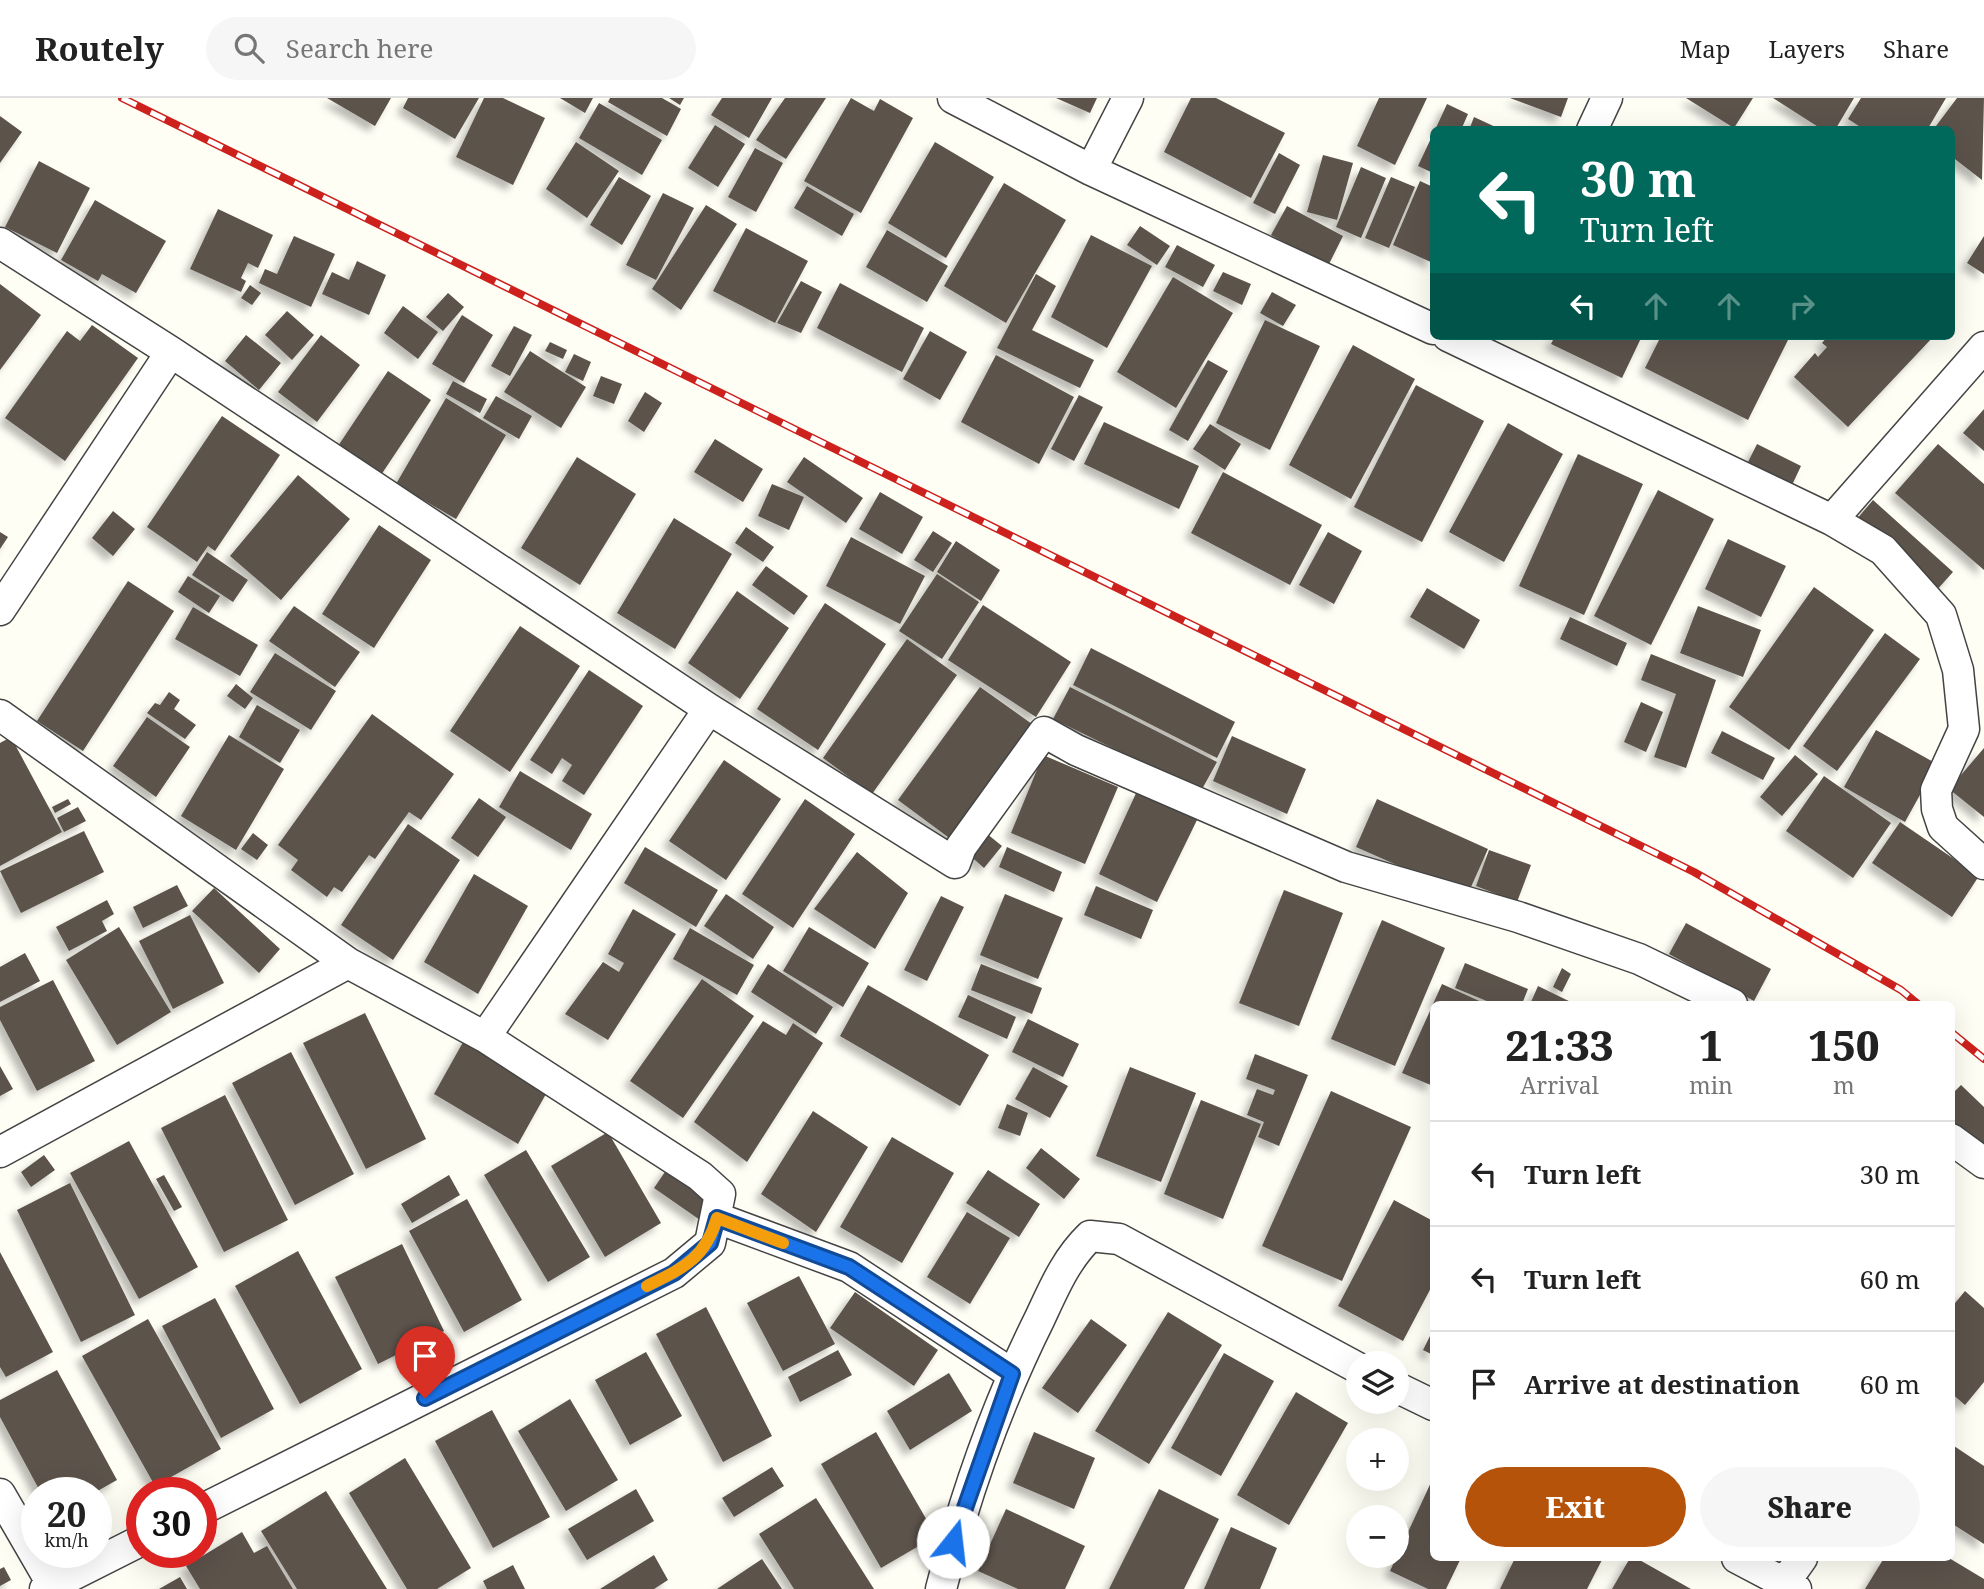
<!DOCTYPE html>
<meta charset="utf-8">
<style>
:root{--surface:#fff;--page:#f6f6f6;--text:#222;--muted:#767676;--line:#e0e0e0;--accent:#b45309}
body{margin:0;font-family:"Noto Serif",serif;background:var(--page);color:var(--text);height:100vh;display:flex;flex-direction:column;font-size:26px;white-space:nowrap}
*{box-sizing:border-box;margin:0}
p{font-size:23px;color:var(--muted)}
.icon{flex:none;width:38px;height:38px;fill:none;stroke:currentColor;stroke-width:2;stroke-linecap:round;stroke-linejoin:round}
.map{position:relative;flex:1;overflow:hidden}
.sheet{position:absolute;left:1430px;top:903px;width:525px;height:560px;display:flex;flex-direction:column;background:var(--surface);border-radius:10px;box-shadow:0 7px 28px #0002}
.sheet>*{flex:none}
.hud{position:absolute;left:1430px;top:28px;width:525px;height:214px;border-radius:10px;box-shadow:0 7px 28px #0002;background:#00695c;color:#fff;overflow:hidden}
.fabs{position:absolute;left:1346px;top:1253px;display:grid;gap:14px}
.fabs a{display:grid;place-items:center;width:63px;height:63px;border-radius:50%;background:var(--surface);box-shadow:0 7px 28px #0002;font-size:35px}
.speed{position:absolute;left:21px;top:1379px;display:flex;gap:14px;font-size:35px;font-weight:700;text-align:center}
.speed>*{display:grid;place-content:center;width:91px;height:91px;border-radius:50%;background:var(--surface);box-shadow:0 7px 28px #0002;line-height:1}
.speed small{font-size:18px;font-weight:400}
.speed .limit{border:10px solid #d22;background:#fff;color:#111}
.pin{position:absolute;display:grid;place-items:center;width:60px;height:60px;color:#fff;margin:-72px -30px;border-radius:50% 50% 50% 0;rotate:-45deg;box-shadow:0 0 7px #0007}
.pin .icon{rotate:45deg}
.me{position:absolute;width:77px;margin:-38px;rotate:16deg;stroke-linejoin:round;filter:drop-shadow(0 0 5px #0008)}
.turn{display:flex;align-items:center;gap:24px;height:147px;padding:0 35px;font-size:32px}
.turn .icon{width:91px;height:91px;stroke-width:2.5}
.turn b{display:block;font-size:49px;line-height:60px}
.lanes{display:flex;align-items:center;height:66px;padding:0 35px;background:#0003;justify-content:center;gap:35px;direction:ltr}
.lanes .off{opacity:.35}
.eta{display:flex;justify-content:space-evenly;align-items:center;height:119px;text-align:center}
.eta b{font-size:42px;font-weight:800;line-height:49px}
.button{display:flex;gap:14px;margin-top:auto;padding:14px 35px}
.button a{flex:1;height:80px;border-radius:42px;background:var(--accent);color:#fff;font-size:28px;font-weight:800;line-height:80px;text-align:center}
.button a+a{background:var(--page);color:var(--text)}
ul{padding:0;list-style:none}
li{display:flex;align-items:center;gap:21px;height:105px;padding:0 35px;border-top:2px solid var(--line)}
li div{flex:1}
li b{display:block;font-size:26px}
li em{font-style:normal}
header{display:flex;align-items:center;gap:42px;box-sizing:border-box;height:98px;padding:0 35px;background:var(--surface);border-bottom:2px solid var(--line)}
header strong{font-size:33px}
nav{display:flex;gap:38px;margin-inline-start:auto;font-size:24px}
.search{width:490px;height:63px;background:var(--page);display:flex;align-items:center;gap:18px;box-sizing:border-box;padding:0 24px;border-radius:38px;color:var(--muted);font-size:26px}
.map>svg:first-child{display:block}
</style>
<header>
<strong>Routely</strong>
<div class="search"><svg class="icon" aria-label="search" viewBox="0 0 24 24"><circle cx="10" cy="10" r="6"/><path d="M15 15l6 6"/></svg>Search here</div>
<nav><a>Map</a><a>Layers</a><a>Share</a></nav>
</header>
<div class="map">
<svg width="1984" height="1491" viewBox="0 0 1984 1491">
<defs>
<filter id="shadow"><feDropShadow dx="-6" dy="6" stdDeviation="3.5" flood-color="#0004"/></filter>
</defs>
<rect width="100%" height="100%" fill="#fffef5"/>
<!-- building -->
<path fill="#5b534c" filter="url(#shadow)" d="M327,0H391L375,28Z
M408,0H479L455,41L403,10Z
M484,0H503L545,20L513,87L456,59Z
M560,0H593L585,15Z
M610,0H662L681,11L667,38L608,4Z
M669,0H684L680,7Z
M722,0H772L749,40L711,17Z
M785,0H826L786,61L756,42Z
M851,0L874,13L880,1L913,20L861,115L804,83Z
M1056,0H1097L1090,15Z
M1191,0H1216L1285,35L1251,100L1164,54Z
M1379,0H1427L1395,67L1357,48Z
M1510,0H1568L1561,19Z
M1686,0H1753L1734,30Z
M1773,0H1854L1835,32H1823Z
M1861,0H1946L1927,32H1865L1848,21Z
M1957,0H1984L1982,82L1951,58V32H1933Z
M599,5L662,42L642,77L579,40Z
M1447,6L1468,16L1461,32H1435Z
M0,18L22,34L0,65Z
M1474,19L1502,32H1469Z
M715,27L745,46L718,89L688,70Z
M1433,36V75L1418,68Z
M576,44L619,73L587,120L546,91Z
M935,44L994,79L946,160L888,125Z
M755,50L783,65L756,114L728,99Z
M1279,55L1300,67L1275,116L1253,105Z
M1323,57L1353,65L1337,122L1307,114Z
M39,63L90,90L57,155L5,129Z
M1361,69L1386,80L1361,140L1336,129Z
M619,79L651,98L622,147L590,127Z
M1391,79L1415,89L1389,150L1365,140Z
M1420,83L1433,89V165L1393,147Z
M1004,85L1066,122L1006,225L944,188Z
M807,88L854,116L842,138L794,110Z
M663,95L694,110L656,182L626,167Z
M95,102L166,143L136,195L102,176L98,183L61,162Z
M706,107L737,126L681,212L652,191Z
M1287,108L1343,138L1328,168L1271,137Z
M218,111L273,137L258,170L248,165L241,180L246,183L241,194L190,171Z
M1140,128L1170,148L1157,167L1127,147Z
M746,130L808,163L775,225L713,193Z
M887,132L948,168L927,204L866,169Z
M1091,137L1152,168L1107,250L1051,219Z
M294,138L335,156L311,209L259,185L265,171L277,176Z
M1984,138V176L1967,165Z
M1177,147L1215,167L1203,189L1165,169Z
M357,163L386,177L369,217L322,196L332,174L349,182Z
M1223,174L1251,186L1242,207L1213,193Z
M1036,176L1056,188L1032,232L1094,262L1080,290L997,250Z
M1173,179L1233,215L1176,310L1117,274Z
M801,183L822,194L801,235L777,225Z
M840,185L924,230L902,274L817,230Z
M0,186L41,217L0,272Z
M250,187L261,195L252,207L241,200Z
M1272,194L1296,207L1283,228L1260,215Z
M448,195L464,209L443,233L426,219Z
M403,208L438,234L418,261L384,235Z
M287,213L314,237L292,262L265,237Z
M462,217L493,237L464,285L432,266Z
M1265,222L1320,248L1270,352L1216,325Z
M92,227L138,260L65,363L5,320L67,233L80,243Z
M514,228L532,237L510,278L491,268Z
M930,233L967,254L940,302L903,281Z
M246,237L281,265L259,292L225,263Z
M321,237L360,267L317,324L278,294Z
M1555,238H1642L1622,280L1551,246Z
M1661,238H1790L1748,322L1645,270Z
M1828,238H1934L1848,329L1794,279L1815,255L1818,259L1827,249L1822,245Z
M550,244L567,252L563,261L545,253Z
M1353,247L1415,281L1351,401L1289,367Z
M530,253L586,289L561,330L504,294Z
M574,256L591,264L583,283L565,274Z
M996,257L1074,299L1039,366L961,324Z
M1208,262L1228,273L1188,343L1169,332Z
M388,273L431,302L381,377L338,348Z
M601,278L622,286L614,306L593,298Z
M453,283L487,301L480,315L446,296Z
M1416,287L1484,323L1422,444L1354,409Z
M645,294L662,305L644,334L628,323Z
M1079,297L1103,309L1074,363L1051,351Z
M496,298L532,318L519,341L483,320Z
M446,300L506,337L456,421L396,386Z
M1984,311V353L1963,335Z
M222,318L280,357L215,453L208,448L197,464L147,429Z
M1104,324L1199,368L1179,411L1084,366Z
M1508,325L1563,356L1504,464L1449,434Z
M1210,326L1241,346L1225,372L1193,351Z
M715,341L763,371L743,404L694,374Z
M1757,346L1801,368L1792,387L1747,366Z
M1938,346L1984,386V472L1895,395Z
M1578,356L1643,386L1584,517L1519,488Z
M577,359L636,396L580,487L521,450Z
M804,359L863,400L846,425L787,384Z
M1223,374L1322,427L1290,487L1191,435Z
M298,377L350,421L281,502L230,458Z
M772,386L804,399L789,432L758,418Z
M1658,392L1714,421L1651,547L1594,518Z
M880,394L923,419L902,456L859,431Z
M1873,402L1953,474L1935,494L1856,422Z
M113,413L135,431L113,458L92,440Z
M674,420L732,456L675,551L617,515Z
M379,427L431,462L374,550L322,516Z
M746,429L774,449L763,464L735,445Z
M933,433L952,445L933,474L914,462Z
M0,434L8,439L0,451Z
M1328,434L1362,453L1334,506L1299,487Z
M851,439L925,478L900,526L826,488Z
M1728,441L1786,468L1761,519L1705,491Z
M956,443L1000,472L981,503L937,474Z
M207,454L248,482L233,504L192,477Z
M766,468L808,498L794,517L752,487Z
M937,476L979,504L942,561L899,533Z
M188,478L220,498L209,515L178,494Z
M128,483L174,513L83,653L37,623Z
M1814,489L1874,532L1789,652L1729,609Z
M1427,490L1480,522L1464,551L1410,519Z
M737,493L789,530L740,601L688,565Z
M825,505L886,546L818,652L757,611Z
M983,507L1071,564L1036,619L948,562Z
M294,508L360,554L335,589L269,543Z
M1698,508L1761,532L1743,579L1680,555Z
M193,509L258,547L240,578L175,541Z
M1570,519L1627,545L1617,568L1560,541Z
M520,528L580,568L510,674L450,633Z
M1885,535L1920,561L1837,673L1803,648Z
M907,541L957,577L872,696L823,660Z
M1091,550L1235,624L1217,660L1073,587Z
M275,555L336,593L311,632L250,594Z
M1651,556L1716,582L1686,670L1654,659L1676,596L1641,582Z
M589,572L643,608L584,697L562,683L572,667L562,660L552,676L530,662Z
M236,586L253,600L245,611L227,598Z
M980,589L1039,631L956,745L898,702Z
M1070,589L1217,664L1201,693L1053,621Z
M169,594L180,602L174,611L196,627L185,641L147,615L155,605L160,607Z
M1641,604L1663,614L1646,654L1624,644Z
M257,607L300,632L280,665L239,639Z
M372,616L454,676L421,722L409,714L375,761L369,757L342,794L334,789L327,799L291,772L298,762L278,747Z
M147,619L190,649L156,699L113,668Z
M1876,632L1937,666L1905,724L1844,689Z
M1722,633L1775,660L1763,682L1711,655Z
M229,637L284,671L236,752L181,718Z
M1232,638L1306,671L1287,716L1213,683Z
M11,639L62,734L0,768V645Z
M1984,650V719L1949,691Z
M1043,657L1118,689L1085,766L1011,735Z
M1795,657L1818,676L1782,718L1760,699Z
M724,662L781,701L726,782L669,743Z
M520,673L592,716L571,752L499,709Z
M1824,678L1891,725L1853,780L1786,733Z
M1137,693L1197,722L1157,804L1099,776Z
M479,700L506,719L478,759L451,740Z
M68,701L71,706L55,715L52,709Z
M805,701L855,736L793,830L742,796Z
M1377,701L1488,751L1467,798L1356,749Z
M78,709L86,723L64,734L57,720Z
M1900,724L1979,778L1952,819L1872,765Z
M408,726L460,762L393,862L341,827Z
M84,733L104,774L21,815L0,773Z
M253,735L268,747L257,762L241,751Z
M986,735L1002,748L984,770L967,755Z
M645,749L718,792L696,829L624,785Z
M1007,749L1062,774L1054,794L999,769Z
M1489,752L1531,767L1517,804L1476,788Z
M857,754L908,795L875,851L814,811Z
M474,776L528,808L478,896L424,864Z
M177,787L188,808L143,830L133,809Z
M1096,788L1153,812L1141,841L1084,817Z
M214,790L280,851L259,875L192,813Z
M1284,792L1343,815L1299,928L1239,905Z
M726,796L774,829L753,861L704,828Z
M1005,796L1063,820L1038,881L980,857Z
M941,798L964,809L927,883L904,872Z
M107,802L114,816L102,823L107,833L69,853L56,829Z
M633,811L676,836L608,942L565,916L603,864L619,874L624,865L608,856Z
M190,817L224,885L173,911L139,843Z
M1382,822L1445,850L1395,968L1331,941Z
M1686,825L1771,871L1754,903L1669,856Z
M119,829L171,914L117,947L66,862Z
M809,829L869,865L843,909L783,873Z
M690,830L754,867L737,897L673,861Z
M25,855L40,883L0,904V869Z
M1465,865L1528,891L1522,906H1494L1455,890Z
M768,866L833,909L816,936L751,894Z
M981,866L1042,890L1032,916L971,892Z
M1562,870L1571,876L1562,894L1553,889Z
M702,881L754,918L683,1020L630,983Z
M53,882L95,963L37,993L0,922V909Z
M1442,886L1486,906H1433V988L1402,975Z
M868,887L989,957L960,1008L840,938Z
M1538,888L1575,906L1531,904Z
M968,897L1016,919L1007,941L958,919Z
M365,915L426,1041L366,1071L303,945Z
M1028,921L1079,946L1063,979L1012,954Z
M763,923L786,937L793,925L823,945L747,1064L694,1024Z
M467,937L551,987L518,1046L434,996Z
M291,954L354,1076L295,1107L232,985Z
M1255,956L1308,977L1279,1048L1258,1039L1264,1024L1247,1017L1257,991L1273,997L1275,992L1246,981Z
M0,968L13,991L0,998Z
M1033,969L1068,988L1050,1020L1015,1001Z
M1130,969L1196,995L1161,1084L1096,1058Z
M1961,987L1984,1009V1063L1951,1031V997Z
M1331,993L1411,1029L1342,1183L1262,1148Z
M225,997L288,1122L224,1154L161,1030Z
M1201,1002L1261,1026L1223,1121L1164,1096Z
M1007,1006L1028,1015L1020,1038L998,1030Z
M813,1013L868,1049L816,1134L761,1096Z
M608,1034L661,1125L605,1159L551,1068Z
M892,1039L954,1075L902,1165L840,1129Z
M129,1043L198,1169L139,1201L70,1075Z
M1041,1050L1080,1081L1064,1101L1026,1070Z
M526,1052L590,1159L548,1184L484,1077Z
M44,1057L55,1072L31,1089L21,1074Z
M669,1068L715,1099L700,1122L654,1090Z
M988,1072L1040,1106L1019,1139L966,1105Z
M164,1077L182,1109L174,1113L156,1081Z
M449,1077L460,1097L412,1125L401,1106Z
M70,1085L135,1217L81,1244L17,1112Z
M467,1101L522,1202L464,1234L409,1133Z
M1394,1102L1433,1123V1186L1403,1243L1338,1208Z
M967,1114L1010,1140L970,1206L927,1179Z
M402,1146L444,1233L378,1266L335,1179Z
M298,1153L362,1271L300,1306L235,1188Z
M0,1154L53,1254L6,1279L0,1269Z
M799,1178L835,1246L783,1273L747,1205Z
M1965,1193L1984,1210V1284L1965,1307L1951,1295V1210Z
M855,1194L938,1252L914,1288L830,1230Z
M215,1200L274,1311L221,1340L162,1228Z
M706,1209L772,1338L723,1364L656,1236Z
M1168,1214L1222,1247L1149,1366L1095,1333Z
M148,1221L221,1351L155,1388L82,1258Z
M1091,1221L1127,1247L1078,1315L1042,1290Z
M1433,1232V1257L1423,1252Z
M838,1252L852,1277L800,1304L788,1279Z
M646,1254L682,1318L630,1347L595,1282Z
M1224,1255L1274,1283L1221,1378L1171,1350Z
M57,1272L117,1382L94,1395H41L0,1319V1302Z
M949,1275L972,1313L910,1352L887,1313Z
M1296,1294L1348,1325L1289,1427L1237,1397Z
M570,1301L618,1382L566,1413L518,1333Z
M492,1312L550,1419L493,1450L435,1343Z
M876,1334L936,1438L881,1470L821,1366Z
M1034,1334L1095,1360L1074,1411L1013,1385Z
M1951,1346L1984,1368V1446L1951,1425Z
M405,1360L471,1470L437,1491H407L349,1395Z
M772,1369L784,1388L734,1419L722,1400Z
M1433,1380V1460H1461L1446,1491H1428L1390,1473Z
M636,1391L654,1423L587,1462L568,1431Z
M1159,1391L1219,1421L1184,1491H1109Z
M326,1393L387,1491H297L261,1433Z
M816,1400L874,1491H794L759,1436Z
M1006,1411L1085,1448L1065,1491H1018L978,1473Z
M1231,1429L1277,1450L1260,1491H1204Z
M242,1434L254,1455L267,1448L293,1491H200L186,1468Z
M654,1457L668,1482L654,1491H600Z
M1515,1460H1603L1587,1491H1500Z
M1630,1460H1636L1691,1491H1612Z
M1884,1460H1949L1984,1481V1491H1865Z
M762,1461L782,1491H717Z
M513,1467L525,1491H487L483,1483Z
M4,1469L11,1482L0,1488V1471Z
M180,1479L187,1491H159Z"/>
<g fill="none" stroke-linecap="round" stroke-linejoin="round">
<!-- minor casing -->
<g stroke="#444" stroke-width="33">
<path id="minor" d="M953,0L1091,72L1433,231
M1592,32L1607,0
M1091,72L1128,0
M0,145L171,254L709,611L955,765L961,749L1044,634L1076,652L1346,769L1518,819L1639,861L1732,906
M1448,238L1832,422L1883,452L1941,517L1958,572L1964,631L1936,692L1937,711L1943,729L1984,766
M1832,422L1984,249
M0,512L171,254
M0,617L348,865L485,939L700,1078L720,1096L710,1145L674,1175L201,1412
M485,939L709,611
M1951,1041L1984,1065
M0,1054L348,865
M717,1120L849,1169L1012,1276
M1396,1289L1433,1307
M0,1396L55,1491
M1737,1460L1796,1491
M1785,1484L1802,1460
M45,1491L142,1442
M941,1491C965,1397 997,1306 1040,1220C1054,1190 1066,1161 1090,1138L1119,1141L1358,1270"/>
</g>
<!-- minor -->
<use href="#minor" stroke="#fff" stroke-width="30"/>
<!-- rail casing -->
<g stroke="#cd211d" stroke-width="8">
<path id="rail" d="M122,0L1694,774L1901,892L1918,906
M1951,934L1984,961"/>
</g>
<!-- rail -->
<use href="#rail" stroke="#fff" stroke-width="5" stroke-dasharray="16" stroke-linecap="butt"/>
</g>
<g fill="none" stroke-linecap="round" stroke-linejoin="round">
<!-- route casing -->
<g stroke="#114b97" stroke-width="18">
<path id="route" d="M425,1300L674,1175L710,1145L717,1120L849,1169L1012,1276L953,1444"/>
</g>
<!-- route -->
<use href="#route" stroke="#1a73e8" stroke-width="12"/>
<!-- slow -->
<path stroke="#f59e0b" stroke-width="12" d="M647,1188C683,1170 705,1161 717,1120L783,1145"/>
</g>
</svg>
<div class="fabs">
<a><svg class="icon" aria-label="layers" viewBox="0 0 24 24"><path d="M12 4l9 5-9 5-9-5zM3 14l9 5 9-5"/></svg></a>
<a>+</a>
<a>−</a>
</div>
<div class="speed"><div>20<small>km/h</small></div><div class="limit">30</div></div>
<div class="pin" style="left:425px;top:1300px;background:#d93025"><svg class="icon" aria-label="arrive" viewBox="0 0 24 24"><path d="M6 21V4h12l-3 4 3 4H6"/></svg></div>
<svg class="me" style="left:953px;top:1444px" viewBox="-20 -20 40 40"><circle r="19" fill="#fff"/><path d="M0-13L10 11 0 6-10 11z" fill="#1a73e8"/></svg>
<div class="hud">
<div class="turn"><svg class="icon" aria-label="left" viewBox="0 0 24 24"><path d="M17 20v-9H6M10 6l-5 5 5 5"/></svg><div><b>30 m</b>Turn left</div></div>
<div class="lanes"><svg class="icon" aria-label="left" viewBox="0 0 24 24"><path d="M17 20v-9H6M10 6l-5 5 5 5"/></svg><svg class="icon off" aria-label="ahead" viewBox="0 0 24 24"><path d="M12 20V5M6 11l6-6 6 6"/></svg><svg class="icon off" aria-label="ahead" viewBox="0 0 24 24"><path d="M12 20V5M6 11l6-6 6 6"/></svg><svg class="icon off" aria-label="right" viewBox="0 0 24 24"><path d="M7 20v-9h11M14 6l5 5-5 5"/></svg></div>
</div>
<section class="sheet">
<div class="eta">
<div><b>21:33</b><p>Arrival</p></div>
<div><b>1</b><p>min</p></div>
<div><b>150</b><p>m</p></div>
</div>
<ul>
<li><svg class="icon" aria-label="left" viewBox="0 0 24 24"><path d="M17 20v-9H6M10 6l-5 5 5 5"/></svg><div><b>Turn left</b></div><em>30 m</em></li>
<li><svg class="icon" aria-label="left" viewBox="0 0 24 24"><path d="M17 20v-9H6M10 6l-5 5 5 5"/></svg><div><b>Turn left</b></div><em>60 m</em></li>
<li><svg class="icon" aria-label="arrive" viewBox="0 0 24 24"><path d="M6 21V4h12l-3 4 3 4H6"/></svg><div><b>Arrive at destination</b></div><em>60 m</em></li>
</ul>
<div class="button"><a>Exit</a><a>Share</a></div>
</section>
</div>
